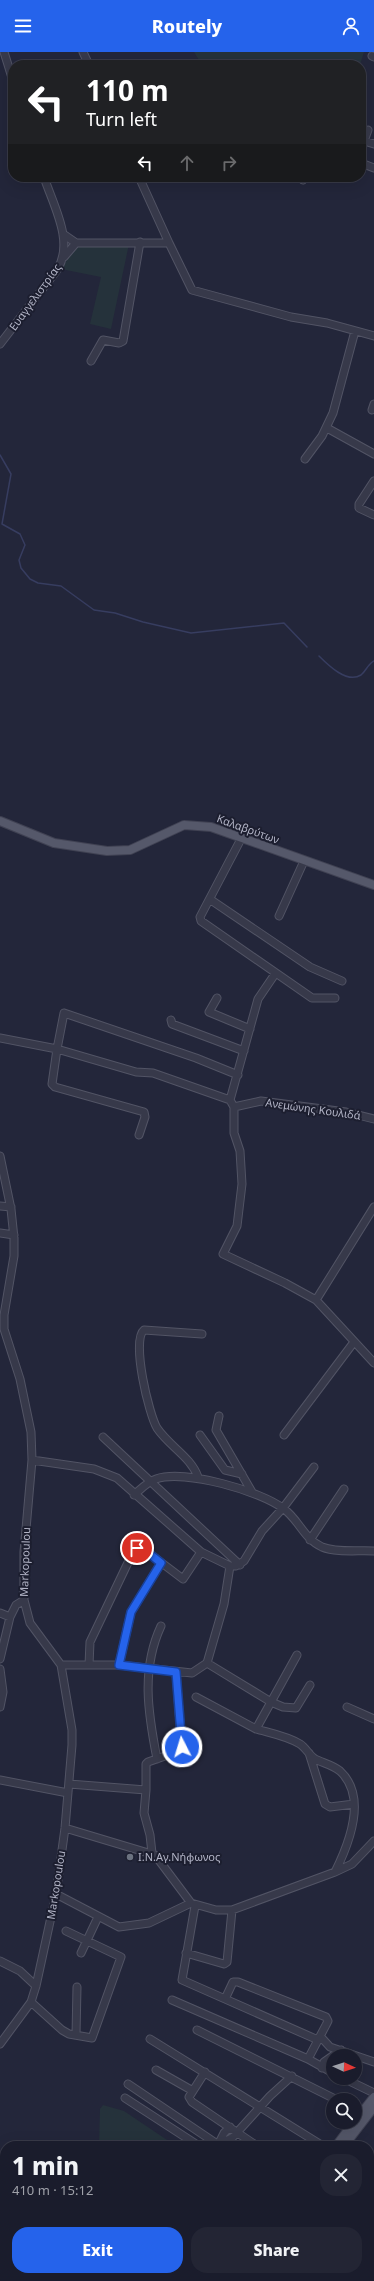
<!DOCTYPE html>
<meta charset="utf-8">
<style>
:root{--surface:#1a1c2c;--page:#232534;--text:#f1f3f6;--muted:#9fa1a9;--line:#383a48;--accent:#2563eb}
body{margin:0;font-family:"Noto Sans",sans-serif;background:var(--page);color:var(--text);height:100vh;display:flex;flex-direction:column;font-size:15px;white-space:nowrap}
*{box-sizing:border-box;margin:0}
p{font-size:13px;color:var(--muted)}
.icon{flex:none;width:22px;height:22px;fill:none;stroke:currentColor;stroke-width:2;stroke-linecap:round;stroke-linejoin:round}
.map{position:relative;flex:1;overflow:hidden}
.drawer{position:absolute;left:0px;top:2089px;width:374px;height:140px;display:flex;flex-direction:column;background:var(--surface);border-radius:16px 16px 0 0;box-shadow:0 4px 16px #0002,0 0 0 1px var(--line)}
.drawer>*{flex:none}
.guide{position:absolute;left:8px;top:8px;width:358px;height:122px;border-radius:16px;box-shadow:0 4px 16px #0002,0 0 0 1px var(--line);background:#202124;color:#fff;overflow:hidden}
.needle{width:26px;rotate:93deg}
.tools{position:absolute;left:326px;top:1997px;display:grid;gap:8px}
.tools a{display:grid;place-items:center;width:36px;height:36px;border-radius:50%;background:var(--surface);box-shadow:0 4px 16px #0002,0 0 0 1px var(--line);font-size:20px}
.pin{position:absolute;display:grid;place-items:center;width:34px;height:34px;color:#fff;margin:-17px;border:2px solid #fff;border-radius:50%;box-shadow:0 1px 4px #0007}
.me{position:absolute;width:44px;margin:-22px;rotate:355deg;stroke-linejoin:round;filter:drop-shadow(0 0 3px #0008)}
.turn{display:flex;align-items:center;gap:14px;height:84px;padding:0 12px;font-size:18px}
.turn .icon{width:52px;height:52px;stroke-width:2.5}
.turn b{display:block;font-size:28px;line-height:34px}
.lanes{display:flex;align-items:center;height:38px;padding:0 12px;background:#0003;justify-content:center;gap:20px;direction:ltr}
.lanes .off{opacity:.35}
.round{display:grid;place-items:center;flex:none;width:42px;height:42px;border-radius:16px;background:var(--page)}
.head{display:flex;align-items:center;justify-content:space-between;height:68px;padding:0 12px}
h1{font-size:24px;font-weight:800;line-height:30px}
.primary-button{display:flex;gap:8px;margin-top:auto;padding:8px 12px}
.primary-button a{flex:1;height:46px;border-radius:16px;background:var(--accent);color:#fff;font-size:16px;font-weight:800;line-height:46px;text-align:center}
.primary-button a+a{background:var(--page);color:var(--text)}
header{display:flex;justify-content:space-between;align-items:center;height:52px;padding:0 12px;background:var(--accent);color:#fff;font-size:18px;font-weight:800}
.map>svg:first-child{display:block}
</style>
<header><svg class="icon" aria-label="menu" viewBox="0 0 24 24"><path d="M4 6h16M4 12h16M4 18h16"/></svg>Routely<svg class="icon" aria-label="person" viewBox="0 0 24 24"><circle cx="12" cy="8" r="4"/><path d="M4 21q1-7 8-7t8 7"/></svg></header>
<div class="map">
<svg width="374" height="2229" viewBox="0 0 374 2229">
<rect width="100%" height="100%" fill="#23263a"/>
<!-- green -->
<path fill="#25323b" d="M194,0H364L360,13H202Z
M78,192H129L111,277L90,272L101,225L61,217Z
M103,2053L124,2059L176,2094H99L100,2057Z
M76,2224H199L196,2229H82Z"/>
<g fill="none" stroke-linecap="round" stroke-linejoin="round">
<!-- stream -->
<path stroke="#373d60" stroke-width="1.5" d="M0,403L11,422L2,472L20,482L25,493L19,508L21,516L30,527L38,531L61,534L94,558L115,561L143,570L191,581L284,571L307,595
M319,604C328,613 347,632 361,623C366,619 368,612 374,609"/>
<!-- minor casing -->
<g stroke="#525465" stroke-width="9">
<path id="minor" d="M4,0L13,29
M83,0L89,13
M372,4L374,5
M368,78L364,89L374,92
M361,111L374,116
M139,125L169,191
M303,128L305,125
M63,182L76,191L64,205
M76,191H169L192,238L291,265L327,271L374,284
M0,292L57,218C75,190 53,153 44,125
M91,309L103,288L119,291L123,289L140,190
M372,358L374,352
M327,376L374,402
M305,407L322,384L333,361L355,279
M374,429L359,452V456L374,463
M241,787L200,865L201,869L312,946H335
M211,848L310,915L342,929
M279,864L304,809
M217,946L209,960L250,977
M171,968L172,972L244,999
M0,986L57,997L136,1020L153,1021L230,1048L234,1055
M230,1048L258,947L275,922
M374,1067L346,1060L261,1049L234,1055V1081L240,1099L242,1132L237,1174L223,1202L285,1231L316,1248L374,1155
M139,1083L145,1065L144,1060L55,1035L52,1032L57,997L64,961L196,1006L238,1023
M0,1104L11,1157L14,1186V1204L4,1263V1277L20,1327L31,1380L32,1408L24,1500V1548L30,1571L61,1613L72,1678V1693L65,1776L56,1842L36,1934L31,1950L0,1992
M0,1154L11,1155
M0,1181L14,1183
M316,1248L374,1311
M219,1364L216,1378L252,1440
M200,1383L225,1418L242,1422
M284,1383L354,1290
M103,1385L240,1513
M32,1408L94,1417L117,1426L201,1500L230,1514H236L244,1509L262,1479L283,1456L314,1415
M198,1425C191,1405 169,1394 157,1376C149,1363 131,1288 144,1278L202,1282
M134,1443C141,1437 147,1430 156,1427C184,1417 261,1439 284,1457C299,1468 304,1487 322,1495C337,1501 358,1498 374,1499
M310,1488L344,1437
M0,1561L10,1565L16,1553L24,1548
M297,1603L271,1650L283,1655L296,1656L310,1633
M0,1607L10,1565
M207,1611L224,1552L230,1514
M61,1613H119L192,1621L207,1611L271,1650L256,1677L196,1645
M89,1613L90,1590L134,1498L141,1496L146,1499L183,1527L201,1500
M119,1613L131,1560L161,1511
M0,1617L3,1640L0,1655
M347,1655L374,1667
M256,1677C270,1681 287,1684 300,1692C306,1696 309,1703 315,1707C323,1711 333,1713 340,1719C368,1745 349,1792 335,1820
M309,1701L325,1752L330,1755L354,1752
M157,1707C148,1661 141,1617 161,1574
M0,1728L68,1741
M69,1732L146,1738L144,1761L150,1783L152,1801
M146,1738V1712L148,1710L182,1698L176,1620
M65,1776L155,1803L191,1851L216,1858H232L335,1820L352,1812L374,1789
M56,1842L119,1875L149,1871L191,1851
M195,1854L182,1928L318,1988
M81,1901L98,1865
M186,1901L224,1912L227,1910L232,1858
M0,1909L20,1919L36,1934
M225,1947L233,1930H238L326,1965L328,1969L326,1973L308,2007
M172,1948L308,2007L333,2021
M31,1950L62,1978L69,1982L92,1986L121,1905L66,1879
M197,1978L337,2048
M76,1983L77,1935
M320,1984L330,1995L374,2010
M150,1987L323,2094
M322,2016L324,2010L341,1998
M156,2018L193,2039
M205,2020L189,2045L192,2050L257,2094
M343,2026L374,2041
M128,2032L220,2094
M125,2046L199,2094
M218,2093L232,2086L270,2044L292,2024
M218,2093L224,2081L230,2075
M369,2115L374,2119
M369,2173L374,2151
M369,2189L374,2190
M298,2229L300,2224
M326,2229L327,2224
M356,2229L357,2224"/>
</g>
<!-- major casing -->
<g stroke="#404253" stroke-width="10">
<path id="major" d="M0,769L54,791L107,799L130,798L184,773L211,775L374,833
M355,2069L374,2045
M336,2094L354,2070
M344,2094L374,2055
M241,2229L245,2224
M248,2229L252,2224"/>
</g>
<!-- minor -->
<use href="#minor" stroke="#37394a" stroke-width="7"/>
<!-- major -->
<use href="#major" stroke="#55586a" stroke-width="8"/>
</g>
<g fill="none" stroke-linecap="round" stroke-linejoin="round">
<!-- route casing -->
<g stroke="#184099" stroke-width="10">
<path id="route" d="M137,1496L146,1499L161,1511L131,1560L119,1613L176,1620L182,1695"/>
</g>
<!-- route -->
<use href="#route" stroke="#2563eb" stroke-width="7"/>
</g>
<!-- markers -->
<circle fill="#6b7280" stroke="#1c1e2f" stroke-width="1.5" cx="130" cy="1805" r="4"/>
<g text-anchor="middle" stroke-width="4" stroke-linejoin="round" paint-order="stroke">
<!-- street labels -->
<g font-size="11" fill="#b2b4c6" stroke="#1c1e2f">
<text transform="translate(35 245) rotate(-54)" y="4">Ευαγγελιστρίας</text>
<text transform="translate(248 777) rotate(20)" y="4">Καλαβρύτων</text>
<text transform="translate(313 1057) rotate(8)" y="4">Ανεμώνης Κουλιδά</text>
<text transform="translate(25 1510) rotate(-88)" y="4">Markopoulou</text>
<text transform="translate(56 1833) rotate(-81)" y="4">Markopoulou</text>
</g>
<!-- poi labels -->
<g font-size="11" fill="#b2b4c6" stroke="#1c1e2f" text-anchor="start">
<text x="138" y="1809">Ι.Ν.Αγ.Νήφωνος</text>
</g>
</g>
</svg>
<div class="tools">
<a><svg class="needle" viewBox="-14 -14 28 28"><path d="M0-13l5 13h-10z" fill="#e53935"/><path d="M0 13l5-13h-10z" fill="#9fa1a9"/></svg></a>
<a><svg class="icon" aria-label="search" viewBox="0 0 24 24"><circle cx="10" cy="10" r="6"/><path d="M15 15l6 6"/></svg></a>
</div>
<div class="pin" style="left:137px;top:1496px;background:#d93025"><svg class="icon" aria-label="arrive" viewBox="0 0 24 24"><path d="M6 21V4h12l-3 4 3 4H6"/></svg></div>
<svg class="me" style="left:182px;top:1695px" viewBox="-20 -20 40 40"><circle r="17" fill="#2563eb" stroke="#fff" stroke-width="3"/><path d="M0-11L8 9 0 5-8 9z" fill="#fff"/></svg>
<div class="guide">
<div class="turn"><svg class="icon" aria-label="left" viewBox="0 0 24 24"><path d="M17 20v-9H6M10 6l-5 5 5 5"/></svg><div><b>110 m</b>Turn left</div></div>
<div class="lanes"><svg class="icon" aria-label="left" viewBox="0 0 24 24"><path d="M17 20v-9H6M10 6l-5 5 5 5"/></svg><svg class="icon off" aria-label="ahead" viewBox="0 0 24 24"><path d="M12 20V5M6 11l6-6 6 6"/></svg><svg class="icon off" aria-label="right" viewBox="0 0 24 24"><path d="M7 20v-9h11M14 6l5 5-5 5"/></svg></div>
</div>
<section class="drawer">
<div class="head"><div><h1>1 min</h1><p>410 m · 15:12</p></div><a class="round"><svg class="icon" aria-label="close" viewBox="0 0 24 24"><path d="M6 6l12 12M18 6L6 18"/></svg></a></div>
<div class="primary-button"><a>Exit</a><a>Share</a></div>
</section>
</div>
